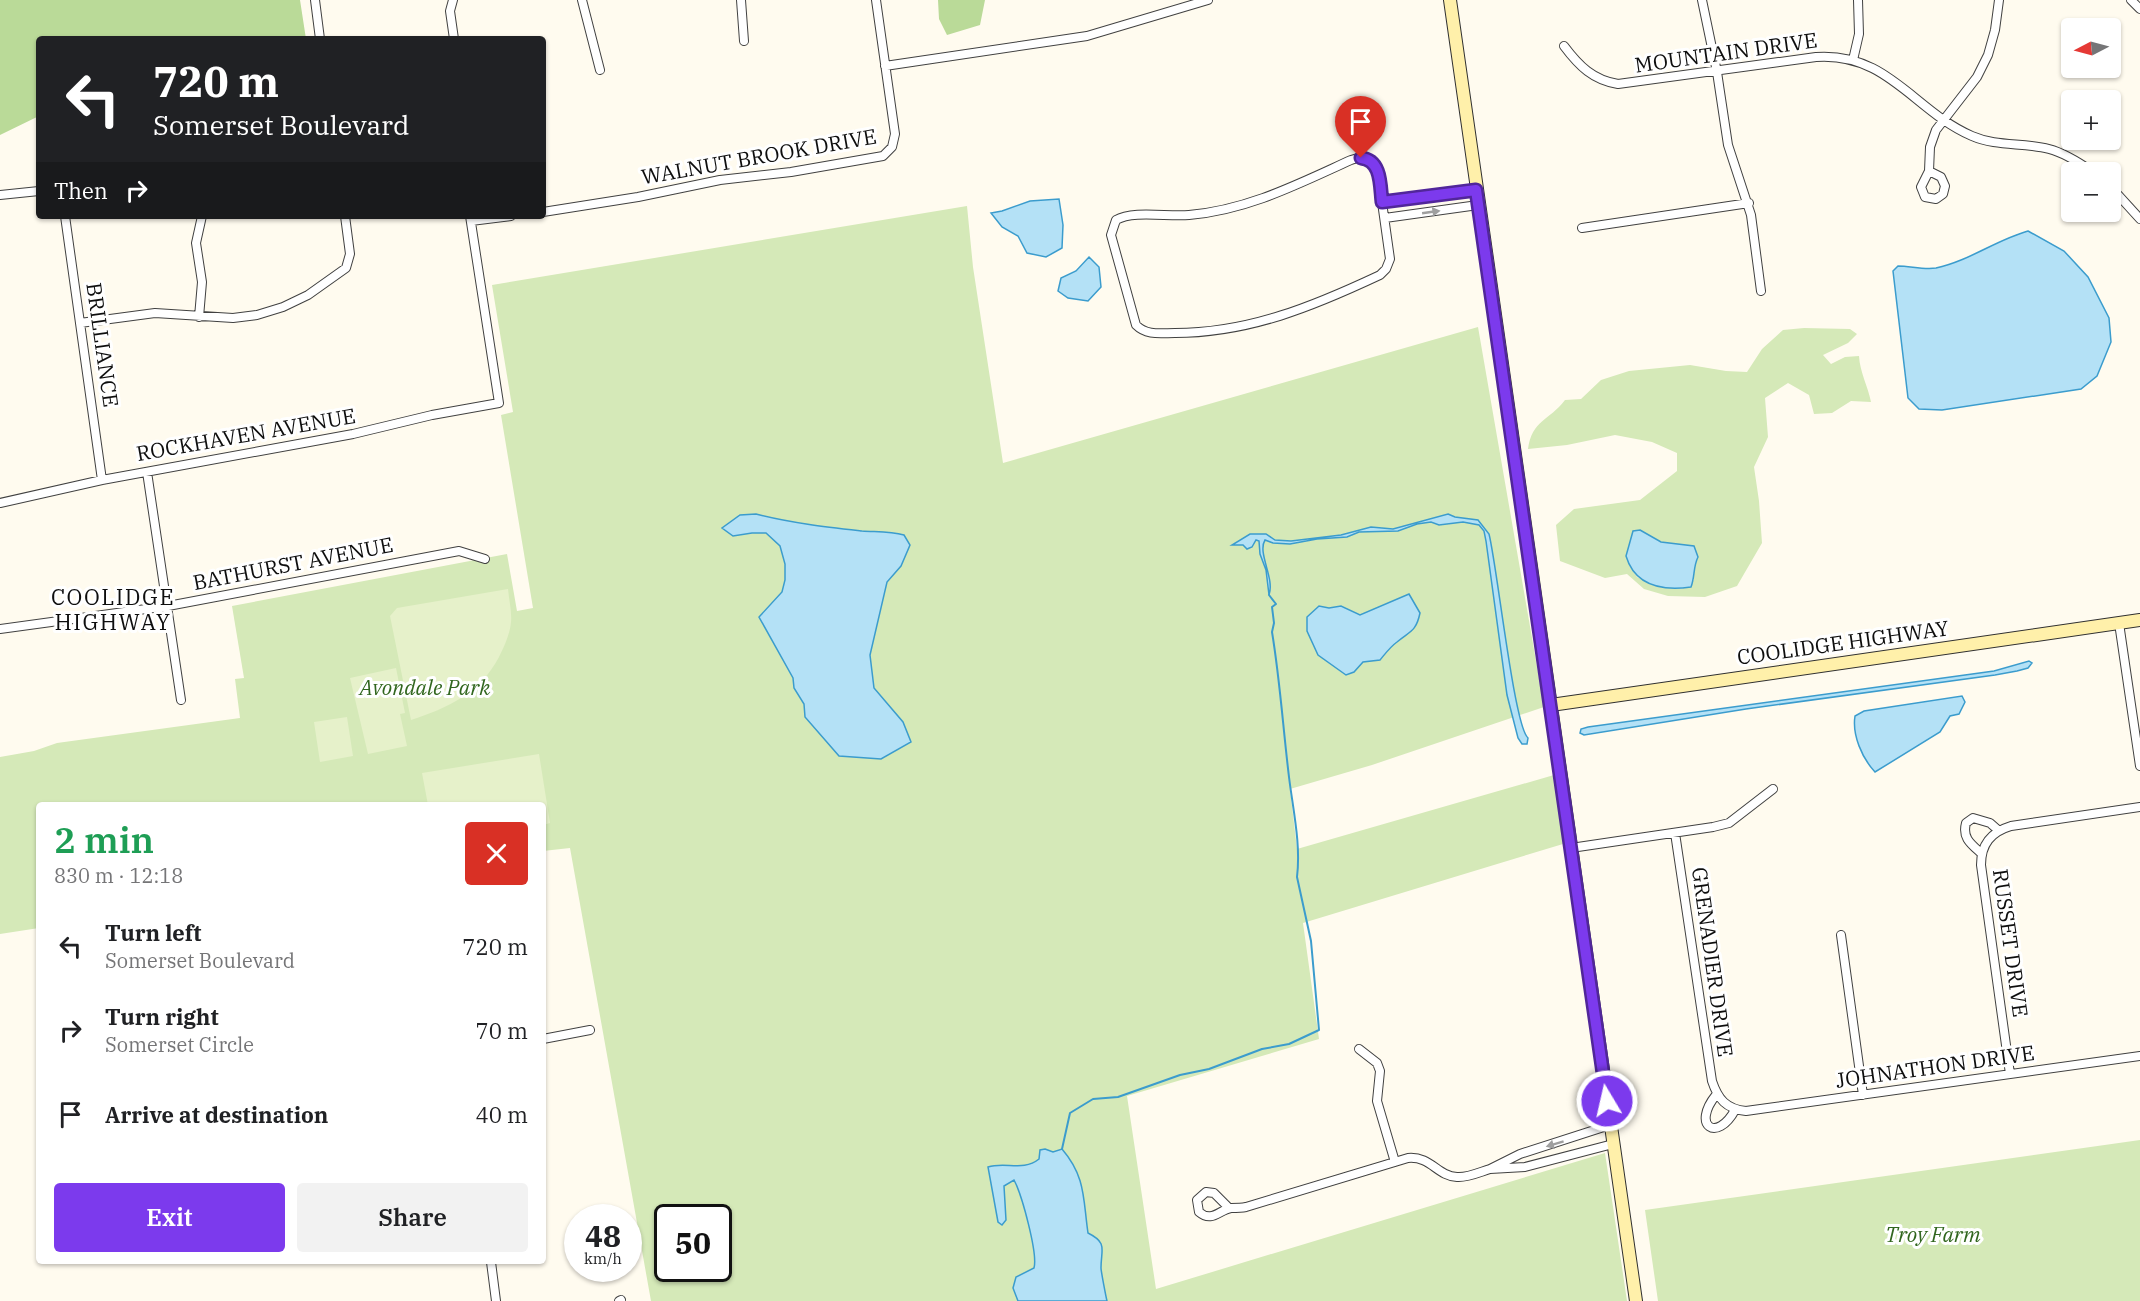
<!DOCTYPE html>
<meta charset="utf-8">
<style>
:root{--surface:#fff;--page:#f2f2f2;--text:#202124;--muted:#757577;--accent:#7c3aed}
body{margin:0;font-family:"IBM Plex Serif",serif;background:var(--page);color:var(--text);height:100vh;display:flex;flex-direction:column;font-size:22px;white-space:nowrap}
*{box-sizing:border-box;margin:0}
p{font-size:20px;color:var(--muted)}
.icon{flex:none;width:33px;height:33px;fill:none;stroke:currentColor;stroke-width:2;stroke-linecap:round;stroke-linejoin:round}
.map{position:relative;flex:1;overflow:hidden}
.panel{position:absolute;left:36px;top:802px;width:510px;height:462px;display:flex;flex-direction:column;background:var(--surface);border-radius:6px;box-shadow:0 2px 4px #0004}
.panel>*{flex:none}
.banner{position:absolute;left:36px;top:36px;width:510px;height:183px;border-radius:6px;box-shadow:0 2px 4px #0004;background:#202124;color:#fff;overflow:hidden}
.needle{width:39px;rotate:264deg}
.tools{position:absolute;left:2061px;top:18px;display:grid;gap:12px}
.tools a{display:grid;place-items:center;width:60px;height:60px;border-radius:6px;background:var(--surface);box-shadow:0 2px 4px #0004;font-size:30px}
.speed{position:absolute;left:564px;top:1204px;display:flex;gap:12px;font-size:30px;font-weight:700;text-align:center}
.speed>*{display:grid;place-content:center;width:78px;height:78px;border-radius:50%;background:var(--surface);box-shadow:0 2px 4px #0004;line-height:1}
.speed small{font-size:15px;font-weight:400}
.speed .limit{border:3px solid #111;border-radius:9px;background:#fff;color:#111}
.pin{position:absolute;display:grid;place-items:center;width:51px;height:51px;color:#fff;margin:-62px -26px;border-radius:50% 50% 50% 0;rotate:-45deg;box-shadow:0 0 6px #0007}
.pin .icon{rotate:45deg}
.me{position:absolute;width:66px;margin:-33px;rotate:351deg;stroke-linejoin:round;filter:drop-shadow(0 0 4px #0008)}
.turn{display:flex;align-items:center;gap:21px;height:126px;padding:0 18px;font-size:27px}
.turn .icon{width:78px;height:78px;stroke-width:2.5}
.turn b{display:block;font-size:42px;line-height:51px}
.then{display:flex;align-items:center;height:57px;padding:0 18px;background:#0003;gap:12px;font-size:22px}
.round{display:grid;place-items:center;flex:none;width:63px;height:63px;border-radius:6px;background:var(--page)}
.headline{display:flex;align-items:center;justify-content:space-between;height:102px;padding:0 18px}
h1{font-size:36px;font-weight:600;line-height:45px;color:#1e9e55}
.action{display:flex;gap:12px;margin-top:auto;padding:12px 18px}
.action a{flex:1;height:69px;border-radius:6px;background:var(--accent);color:#fff;font-size:24px;font-weight:600;line-height:69px;text-align:center}
.action a+a{background:var(--page);color:var(--text)}
ul{padding:0;list-style:none}
li{display:flex;align-items:center;gap:18px;height:84px;padding:0 18px}
li div{flex:1}
li b{display:block;font-size:22px}
li em{font-style:normal}
.map>svg:first-child{display:block}
</style>
<div class="map">
<svg width="2140" height="1301" viewBox="0 0 2140 1301">
<rect width="100%" height="100%" fill="#fffbef"/>
<!-- green -->
<path fill="#d5e9b8" fill-rule="evenodd" d="M967,206L973,267L1003,463L1478,327L1544,707L1372,765L1290,789L1297,849L1554,775L1563,844L1303,923L1319,1039L1127,1096L1156,1289L1605,1153L1627,1301H651L570,848L543,851V806H39V928L0,934V757L34,751L57,743L240,718L235,679L244,678L232,606L507,554L517,611L533,608L501,415L513,412L492,285ZM668,1218H718V1269H668Z
M1804,328L1850,329L1857,334L1848,343L1823,355L1831,364L1845,357L1859,356C1860,373 1868,386 1871,402L1851,401L1832,413L1814,414L1809,395L1788,383L1765,398L1768,437L1754,467L1759,501L1762,543L1737,586L1705,597L1668,596L1644,589L1627,574L1605,578L1560,561L1556,525L1574,509L1640,500L1677,471V453L1652,442L1615,435L1567,445L1528,449C1532,420 1549,421 1565,400L1581,399L1601,380L1629,371L1690,365L1726,371L1747,372L1762,349L1783,330ZM1640,530L1661,542L1685,545L1694,564V580L1682,589L1658,587L1637,577L1629,565L1633,532Z
M2140,1140V1301H1658L1645,1210Z"/>
<!-- forest -->
<path fill="#bada98" d="M0,0H300L306,39H39V116L0,135Z
M938,0H985L980,25L947,35L939,19Z"/>
<!-- pitch -->
<path fill="#e6f1ca" d="M508,589C509,600 512,612 511,622C510,634 504,647 499,657C480,693 448,708 411,720L390,616L397,608Z
M396,668L405,713L400,714L407,746L368,754L350,678Z
M347,717L353,756L320,762L314,722Z
M539,754L550,823L543,825V806L428,805L422,773Z"/>
<!-- water -->
<path fill="#b4e1f6" stroke="#3b9ccd" stroke-width="1.5" d="M1059,199L1063,225L1062,248L1046,257L1027,253L1018,236L1002,227L991,213L1002,211L1030,201Z
M2028,231L2064,251L2088,277L2109,318L2111,342L2097,376L2081,389L1942,410L1919,409L1908,398L1893,271L1898,266C1910,266 1924,270 1936,268C1969,261 1996,240 2028,231Z
M1089,257L1099,267L1101,287L1088,301L1068,298L1058,291L1061,278L1076,271Z
M756,514C791,523 827,527 862,531C877,532 890,531 904,535L910,545L901,566L887,582L870,655L874,688L903,722L911,742L881,759L839,756L805,717L804,704L794,688L793,678L759,617L782,592L785,580V564L780,546L766,533H752L733,536L722,528L740,515Z
M1448,514L1455,517L1478,520L1489,534C1497,565 1514,726 1528,738L1527,744H1522L1518,738L1507,695L1486,541L1484,531L1479,525L1463,522L1439,525L1431,522L1417,524L1398,531L1359,532L1347,537L1317,539L1290,544L1273,543L1265,540C1257,553 1275,578 1269,595L1266,570L1260,554L1259,541L1256,540L1252,547L1247,549L1243,545H1232L1250,534H1266L1275,540L1291,541L1341,535L1371,527L1393,529Z
M1640,530L1661,542L1694,546L1698,557C1693,567 1695,577 1691,587C1662,591 1635,586 1626,556L1633,531Z
M1409,594L1420,613C1416,632 1410,631 1397,642C1390,647 1385,654 1380,660L1363,662L1354,672L1346,675L1318,655L1307,631V617L1319,606L1329,608L1341,606L1360,615Z
M2029,661L2032,663L2028,668L2017,671L1995,675L1746,709L1584,735L1580,733L1581,729L1588,727L1994,671Z
M1962,696L1965,702L1959,714L1950,716L1940,732L1875,772C1862,758 1852,735 1855,716L1864,711Z
M1045,1149L1053,1152L1062,1149C1086,1177 1083,1199 1088,1233C1108,1243 1101,1249 1101,1268C1101,1271 1106,1297 1107,1301H1018L1013,1288L1016,1277L1034,1268C1038,1254 1022,1195 1014,1180L1004,1186L1006,1220L1002,1225L998,1222L988,1167C1005,1161 1023,1172 1039,1159L1040,1150Z"/>
<g fill="none" stroke-linecap="round" stroke-linejoin="round">
<!-- stream -->
<path stroke="#3b9ccd" stroke-width="2" d="M1062,1149L1070,1113L1093,1099L1118,1097L1180,1075L1209,1069L1262,1049L1289,1044L1319,1030L1311,941L1297,877C1301,844 1293,810 1289,777C1283,728 1280,680 1272,632L1274,623L1272,607L1276,604L1269,595"/>
<!-- street casing -->
<g stroke="#414141" stroke-width="10">
<path id="street" d="M315,0L320,39
M453,0L450,11L454,39
M582,0L600,70
M741,0L744,41
M1702,0L1717,72L1728,145L1751,215L1761,291
M2131,0L2140,9
M1564,46C1579,66 1593,80 1618,84L1816,57C1888,52 1914,111 1972,136C1997,147 2023,142 2049,149C2065,153 2080,163 2093,172
M1853,60L1859,34L1858,0
M885,66L1087,36L1208,0
M1361,157L1374,164L1378,174L1390,259L1386,269L1380,275C1314,306 1249,333 1175,333C1161,333 1147,336 1136,325L1111,235L1116,220C1133,210 1168,217 1189,215C1248,210 1298,184 1351,160Z
M1929,171L1941,177L1945,186L1943,194L1936,199L1925,197L1921,187L1929,171L1930,147L1936,130L1977,77L1988,55L1995,30L1999,0
M2110,186L2140,219
M0,195L39,191
M1382,203L1476,190
M543,212L638,197L720,180L791,172L883,156L892,147L895,134L876,0
M65,216L102,480
M1385,218L1478,205
M471,221L511,216
M1582,228L1749,203
M199,317L202,282L196,243L202,216
M80,323L155,313L233,318L257,315L283,307L308,295L346,268L350,254L345,216
M147,472L181,700
M0,503L102,480L353,434L432,415L499,403L470,216
M2119,623L2140,766
M0,629L168,606L459,551L485,559
M1675,833L1712,1081C1718,1099 1726,1109 1746,1111L2140,1056
M1571,848L1713,827L1729,823L1773,789
M1981,853C1971,844 1962,838 1966,823L1973,818L1990,823L1998,830
M1841,935L1863,1095
M543,1039L590,1030
M1359,1049L1377,1063L1380,1071L1377,1101L1395,1162
M2010,1074L1981,865C1981,844 1991,832 2011,826L2140,807
M1716,1095C1691,1126 1717,1143 1735,1110
M1610,1125L1520,1154L1490,1169L1525,1167L1613,1144
M1229,1208L1214,1193L1206,1192L1197,1200L1199,1212C1212,1223 1219,1210 1231,1208C1236,1208 1241,1208 1246,1207L1408,1158C1431,1156 1437,1176 1457,1177C1467,1178 1480,1172 1490,1169
M491,1262L496,1301
M619,1301L621,1300"/>
</g>
<!-- secondary casing -->
<g stroke="#303030" stroke-width="14">
<path id="secondary" d="M1450,0L1636,1301
M1551,705L2140,620"/>
</g>
<!-- street -->
<use href="#street" stroke="#fff" stroke-width="8"/>
<!-- secondary -->
<use href="#secondary" stroke="#fff0aa" stroke-width="12"/>
</g>
<!-- one-way arrows -->
<defs><path id="oneway-solid" d="M-6-.8H1V-3.2L6.5 0L1 3.2V.8H-6Z" transform="scale(1.5)"/></defs>
<g fill="#9f9f9f">
<use href="#oneway-solid" transform="translate(1431 212) rotate(-8)"/>
<use href="#oneway-solid" transform="translate(1555 1144) rotate(163)"/>
</g>
<g fill="none" stroke-linecap="round" stroke-linejoin="round">
<!-- route casing -->
<g stroke="#51269a" stroke-width="15">
<path id="route" d="M1361,158C1382,160 1380,186 1382,202L1476,190L1607,1101"/>
</g>
<!-- route -->
<use href="#route" stroke="#7c3aed" stroke-width="10"/>
</g>
<g text-anchor="middle" stroke-width="6" stroke-linejoin="round" paint-order="stroke">
<!-- street labels -->
<g font-size="21" fill="#0e0e0e" stroke="#fff">
<text transform="translate(1726 53) rotate(-8)" y="7">MOUNTAIN DRIVE</text>
<text transform="translate(759 157) rotate(-10)" y="7">WALNUT BROOK DRIVE</text>
<text transform="translate(102 345) rotate(82)" y="7">BRILLIANCE</text>
<text transform="translate(246 435) rotate(-10)" y="7">ROCKHAVEN AVENUE</text>
<text transform="translate(293 564) rotate(-11)" y="7">BATHURST AVENUE</text>
<text transform="translate(1843 643) rotate(-8)" y="7">COOLIDGE HIGHWAY</text>
<text transform="translate(2010 943) rotate(82)" y="7">RUSSET DRIVE</text>
<text transform="translate(1712 962) rotate(82)" y="7">GRENADIER DRIVE</text>
<text transform="translate(1935 1067) rotate(-8)" y="7">JOHNATHON DRIVE</text>
</g>
<!-- park labels -->
<g font-size="21" font-style="italic" fill="#31661e" stroke="#fff">
<text x="425" y="695">Avondale Park</text>
<text x="1933" y="1242">Troy Farm</text>
</g>
<!-- neighbourhood labels -->
<g font-size="22" letter-spacing="1.5" fill="#0e0e0e" stroke="#fff">
<text x="113" y="605">COOLIDGE<tspan x="113" dy="25">HIGHWAY</tspan></text>
</g>
</g>
</svg>
<div class="tools">
<a><svg class="needle" viewBox="-14 -14 28 28"><path d="M0-13l5 13h-10z" fill="#e53935"/><path d="M0 13l5-13h-10z" fill="#757577"/></svg></a>
<a>+</a>
<a>−</a>
</div>
<div class="speed"><div>48<small>km/h</small></div><div class="limit">50</div></div>
<div class="pin" style="left:1361px;top:158px;background:#d93025"><svg class="icon" aria-label="arrive" viewBox="0 0 24 24"><path d="M6 21V4h12l-3 4 3 4H6"/></svg></div>
<svg class="me" style="left:1607px;top:1101px" viewBox="-20 -20 40 40"><circle r="17" fill="#7c3aed" stroke="#fff" stroke-width="3"/><path d="M0-11L8 9 0 5-8 9z" fill="#fff"/></svg>
<div class="banner">
<div class="turn"><svg class="icon" aria-label="left" viewBox="0 0 24 24"><path d="M17 20v-9H6M10 6l-5 5 5 5"/></svg><div><b>720 m</b>Somerset Boulevard</div></div>
<div class="then">Then<svg class="icon" aria-label="right" viewBox="0 0 24 24"><path d="M7 20v-9h11M14 6l5 5-5 5"/></svg></div>
</div>
<section class="panel">
<div class="headline"><div><h1>2 min</h1><p>830 m · 12:18</p></div><a class="round" style="background:#d93025;color:#fff"><svg class="icon" aria-label="close" viewBox="0 0 24 24"><path d="M6 6l12 12M18 6L6 18"/></svg></a></div>
<ul>
<li><svg class="icon" aria-label="left" viewBox="0 0 24 24"><path d="M17 20v-9H6M10 6l-5 5 5 5"/></svg><div><b>Turn left</b><p>Somerset Boulevard</p></div><em>720 m</em></li>
<li><svg class="icon" aria-label="right" viewBox="0 0 24 24"><path d="M7 20v-9h11M14 6l5 5-5 5"/></svg><div><b>Turn right</b><p>Somerset Circle</p></div><em>70 m</em></li>
<li><svg class="icon" aria-label="arrive" viewBox="0 0 24 24"><path d="M6 21V4h12l-3 4 3 4H6"/></svg><div><b>Arrive at destination</b></div><em>40 m</em></li>
</ul>
<div class="action"><a>Exit</a><a>Share</a></div>
</section>
</div>
